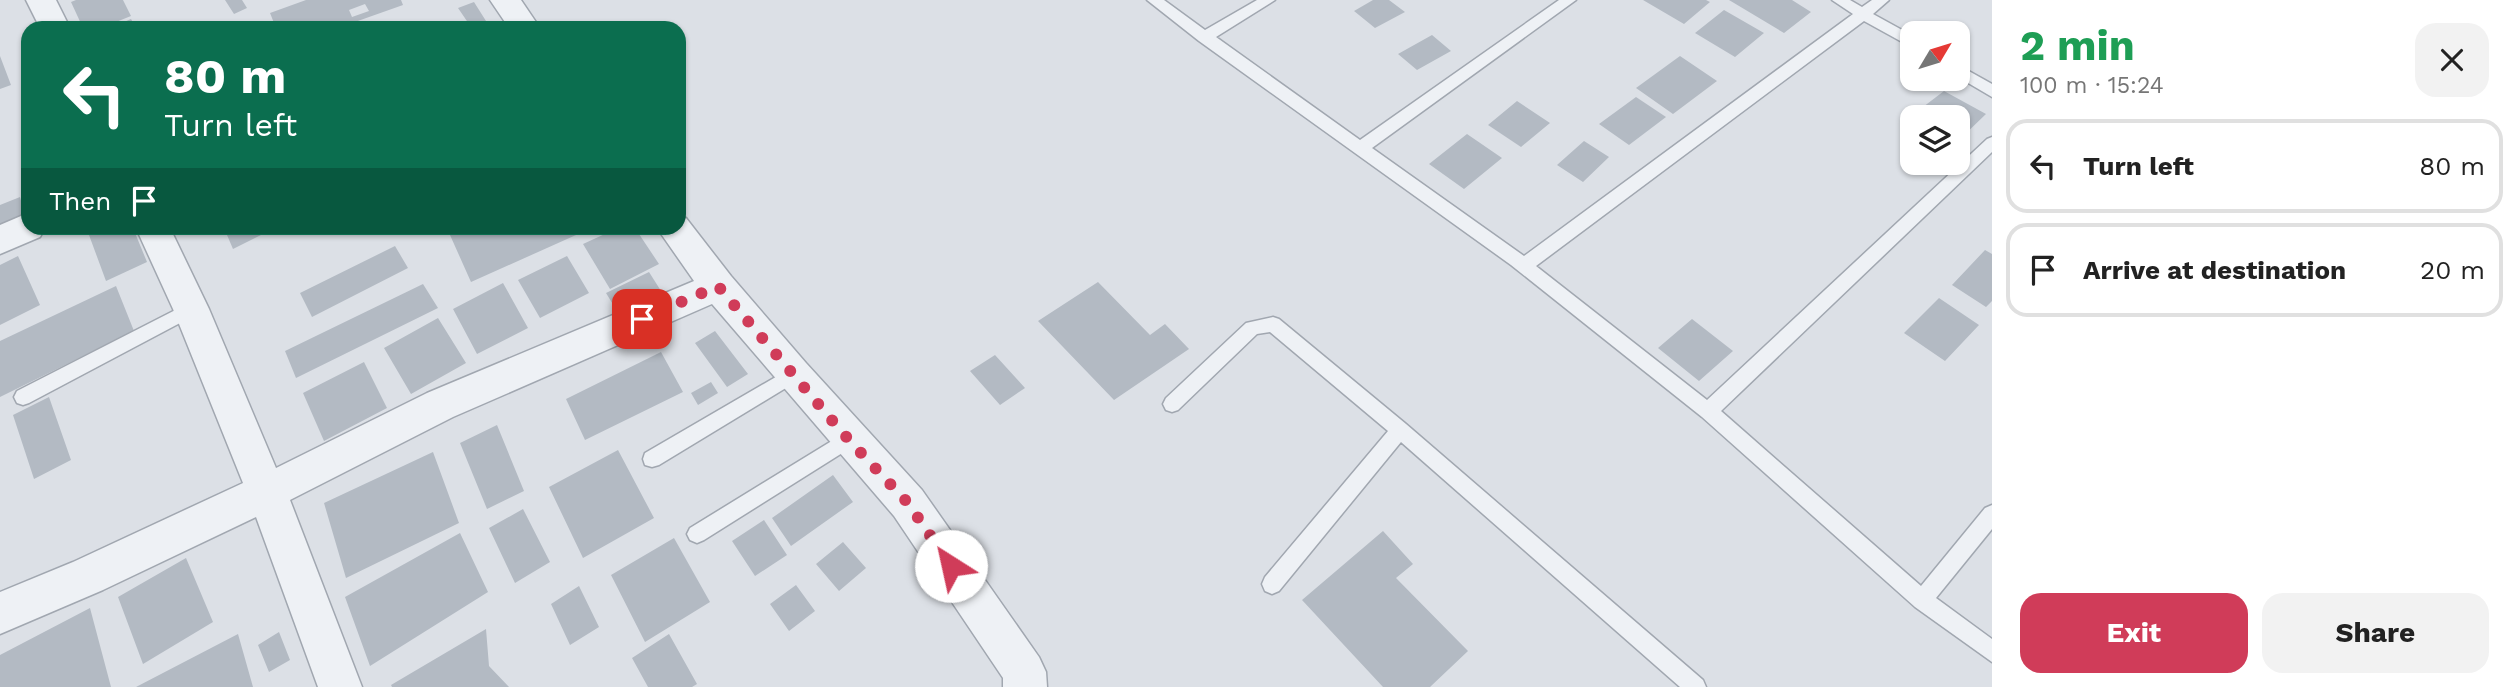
<!DOCTYPE html>
<meta charset="utf-8">
<style>
:root{--surface:#fff;--page:#f2f2f2;--text:#222;--muted:#767676;--line:#e0e0e0;--accent:#d03c59}
body{margin:0;font-family:"Work Sans",sans-serif;background:var(--page);color:var(--text);height:100vh;display:flex;flex-direction:column;font-size:26px;white-space:nowrap}
*{box-sizing:border-box;margin:0}
p{font-size:23px;color:var(--muted)}
.icon{flex:none;width:38px;height:38px;fill:none;stroke:currentColor;stroke-width:2;stroke-linecap:round;stroke-linejoin:round}
.map{position:relative;flex:1;overflow:hidden}
.details{display:flex;flex-direction:column;background:var(--surface);width:525px}
.details>*{flex:none}
.banner{position:absolute;left:21px;top:21px;width:665px;height:214px;border-radius:21px;box-shadow:0 2px 5px #0004;background:#0b6e4f;color:#fff;overflow:hidden}
.needle{width:46px;rotate:52deg}
.controls{position:absolute;left:1900px;top:21px;display:grid;gap:14px}
.controls a{display:grid;place-items:center;width:70px;height:70px;border-radius:14px;background:var(--surface);box-shadow:0 2px 5px #0004;font-size:35px}
.pin{position:absolute;display:grid;place-items:center;width:60px;height:60px;color:#fff;margin:-30px;border-radius:14px;box-shadow:0 4px 10px #0006}
.me{position:absolute;width:77px;margin:-38px;rotate:325deg;stroke-linejoin:round;filter:drop-shadow(0 0 5px #0008)}
.turn{display:flex;align-items:center;gap:24px;height:147px;padding:0 28px;font-size:32px}
.turn .icon{width:91px;height:91px;stroke-width:2.5}
.turn b{display:block;font-size:49px;line-height:60px}
.then{display:flex;align-items:center;height:66px;padding:0 28px;background:#0003;gap:14px;font-size:26px}
.round{display:grid;place-items:center;flex:none;width:74px;height:74px;border-radius:21px;background:var(--page)}
.headline{display:flex;align-items:center;justify-content:space-between;height:119px;padding:0 28px}
h1{font-size:42px;font-weight:700;line-height:52px;color:#1e9e55}
.action{display:flex;gap:14px;margin-top:auto;padding:14px 28px}
.action a{flex:1;height:80px;border-radius:21px;background:var(--accent);color:#fff;font-size:28px;font-weight:700;line-height:80px;text-align:center}
.action a+a{background:var(--page);color:var(--text)}
ul{padding:0;list-style:none}
li{display:flex;align-items:center;gap:21px;height:94px;margin:0 14px 10px;padding:0 14px;border:4px solid var(--line);border-radius:21px}
li div{flex:1}
li b{display:block;font-size:26px}
li em{font-style:normal}
main{display:flex;flex:1;min-height:0}
.map>svg:first-child{display:block}
</style>
<main>
<div class="map">
<svg width="1992" height="687" viewBox="0 0 1992 687">
<rect width="100%" height="100%" fill="#dce0e6"/>
<!-- building -->
<path fill="#b3bac3" fill-rule="evenodd" d="M76,0H123L131,16L101,28H83L71,2Z
M225,0H242L247,8L234,14Z
M306,0H401L403,5L338,28H276L270,13ZM365,4L369,11L352,17L349,10Z
M1373,0H1389L1405,12L1375,28L1354,11Z
M1643,0H1706L1710,2L1684,24Z
M1729,0H1792L1811,12L1784,33Z
M474,2L486,21L471,27L458,8Z
M1724,10L1764,33L1735,57L1695,33Z
M131,19L136,28H110Z
M1432,35L1451,51L1417,70L1398,54Z
M0,56L11,85L0,89Z
M1680,56L1717,81L1673,114L1636,88Z
M1944,91L1986,114L1958,141V117H1913V124L1906,120Z
M1636,97L1666,117L1629,145L1599,124Z
M1517,101L1550,123L1521,147L1488,125Z
M1467,134L1502,158L1464,189L1429,164Z
M1584,141L1609,157L1583,182L1557,165Z
M20,197L25,215L0,226V205Z
M105,228H133L147,262L106,281L89,235Z
M243,228H257L261,235L233,249L227,235Z
M468,228H583L585,231L471,282L450,235Z
M618,228H635L659,264L610,289L583,244Z
M395,246L408,268L312,317L300,293Z
M1985,250L1992,254V301L1986,307L1952,285Z
M18,256L40,305L0,325V265Z
M567,256L589,293L540,318L518,280Z
M649,272L668,302L625,324L606,293Z
M1098,282L1150,335L1165,324L1189,349L1114,400L1038,321Z
M503,283L528,328L477,354L453,309Z
M423,284L438,308L296,378L285,351Z
M116,286L134,331L0,397V341Z
M1939,298L1979,325L1945,361L1904,333Z
M438,318L466,363L411,394L384,348Z
M1692,319L1733,351L1699,381L1658,348Z
M715,331L748,374L727,387L695,343Z
M661,352L683,392L585,440L566,399Z
M995,355L1025,388L1000,405L970,371Z
M364,362L387,408L324,441L303,393Z
M711,382L718,393L698,405L691,393Z
M49,397L71,460L34,479L13,415Z
M497,425L524,491L487,509L460,443Z
M618,450L654,518L583,558L549,487Z
M433,452L459,523L346,578L324,503Z
M833,475L853,502L791,546L772,518Z
M523,509L550,562L515,583L489,528Z
M764,520L787,555L755,576L732,541Z
M1383,531L1413,564L1396,578L1468,651L1430,687H1383L1302,600Z
M460,533L488,592L370,666L345,597Z
M674,538L710,602L645,642L611,575Z
M843,542L866,568L839,591L816,564Z
M186,558L213,622L143,664L118,597Z
M796,585L815,611L789,631L770,604Z
M579,586L599,627L570,645L551,604Z
M90,608L111,687H0V655Z
M486,629L489,666L509,687H392L391,685Z
M279,632L290,660L269,672L258,645Z
M238,634L253,687H136Z
M669,634L697,684L692,687H648L632,658Z"/>
<g fill="none" stroke-linecap="round" stroke-linejoin="round">
<!-- lane casing -->
<g stroke="#a1a7b0" stroke-width="3">
<path id="lane" d="M1147,0H1164L1205,30L1257,0H1275L1216,37L1360,140L1559,0H1576L1372,148L1524,256L1853,14L1832,0H1850L1862,7L1872,0H1889L1873,14L1913,36V48L1864,21L1536,266L1707,400L1987,139L1992,137V152L1721,411L1921,586L1985,508L1992,505V529L1936,598L1992,639V662L1915,607L1702,417L1511,265L1199,41Z
M1958,65L1992,84V97L1958,77Z
M191,302L197,304L200,309L197,314L29,403L23,405L17,403L14,397L17,391Z
M1273,317L1279,319L1406,424L1703,680L1706,687H1680L1401,442L1279,591L1272,594L1265,591L1262,584L1265,577L1388,431L1270,332L1257,334L1178,410L1172,412L1166,410L1163,404L1166,398L1246,323Z
M793,367L799,370L802,375L799,380L659,465L652,467L645,465L643,459L645,453Z
M848,431L855,433L857,439L855,445L704,540L697,543L690,540L687,534L690,528Z"/>
</g>
<!-- street casing -->
<g stroke="#a1a7b0" stroke-width="3">
<path id="street" d="M26,0H56L70,28H40Z
M490,0H521L540,28H509Z
M28,213V228H45L40,237L0,254V225Z
M679,216L686,218L731,276L806,363L922,490L1039,657L1046,672L1047,687H1003V678L894,516L712,304L453,417L290,500L362,687H318L256,517L103,590L0,634V592L73,562L243,483L173,309L136,228H170L209,309L276,468L427,393L694,281L657,228H679Z"/>
</g>
<!-- lane -->
<use href="#lane" fill="#eef1f5" fill-rule="evenodd"/>
<!-- street -->
<use href="#street" fill="#eef1f5" fill-rule="evenodd"/>
</g>
<g fill="none" stroke-linecap="round" stroke-linejoin="round">
<!-- route -->
<path stroke="#d03c59" stroke-width="12" stroke-dasharray="0 21.6" d="M642,319L718,286L848,439L908,503L951,566"/>
</g>
</svg>
<div class="controls">
<a><svg class="needle" viewBox="-14 -14 28 28"><path d="M0-13l5 13h-10z" fill="#e53935"/><path d="M0 13l5-13h-10z" fill="#767676"/></svg></a>
<a><svg class="icon" aria-label="layers" viewBox="0 0 24 24"><path d="M12 4l9 5-9 5-9-5zM3 14l9 5 9-5"/></svg></a>
</div>
<div class="pin" style="left:642px;top:319px;background:#d93025"><svg class="icon" aria-label="arrive" viewBox="0 0 24 24"><path d="M6 21V4h12l-3 4 3 4H6"/></svg></div>
<svg class="me" style="left:951px;top:566px" viewBox="-20 -20 40 40"><circle r="19" fill="#fff"/><path d="M0-13L10 11 0 6-10 11z" fill="#d03c59"/></svg>
<div class="banner">
<div class="turn"><svg class="icon" aria-label="left" viewBox="0 0 24 24"><path d="M17 20v-9H6M10 6l-5 5 5 5"/></svg><div><b>80 m</b>Turn left</div></div>
<div class="then">Then<svg class="icon" aria-label="arrive" viewBox="0 0 24 24"><path d="M6 21V4h12l-3 4 3 4H6"/></svg></div>
</div>
</div>
<section class="details">
<div class="headline"><div><h1>2 min</h1><p>100 m · 15:24</p></div><a class="round"><svg class="icon" aria-label="close" viewBox="0 0 24 24"><path d="M6 6l12 12M18 6L6 18"/></svg></a></div>
<ul>
<li><svg class="icon" aria-label="left" viewBox="0 0 24 24"><path d="M17 20v-9H6M10 6l-5 5 5 5"/></svg><div><b>Turn left</b></div><em>80 m</em></li>
<li><svg class="icon" aria-label="arrive" viewBox="0 0 24 24"><path d="M6 21V4h12l-3 4 3 4H6"/></svg><div><b>Arrive at destination</b></div><em>20 m</em></li>
</ul>
<div class="action"><a>Exit</a><a>Share</a></div>
</section>
</main>
